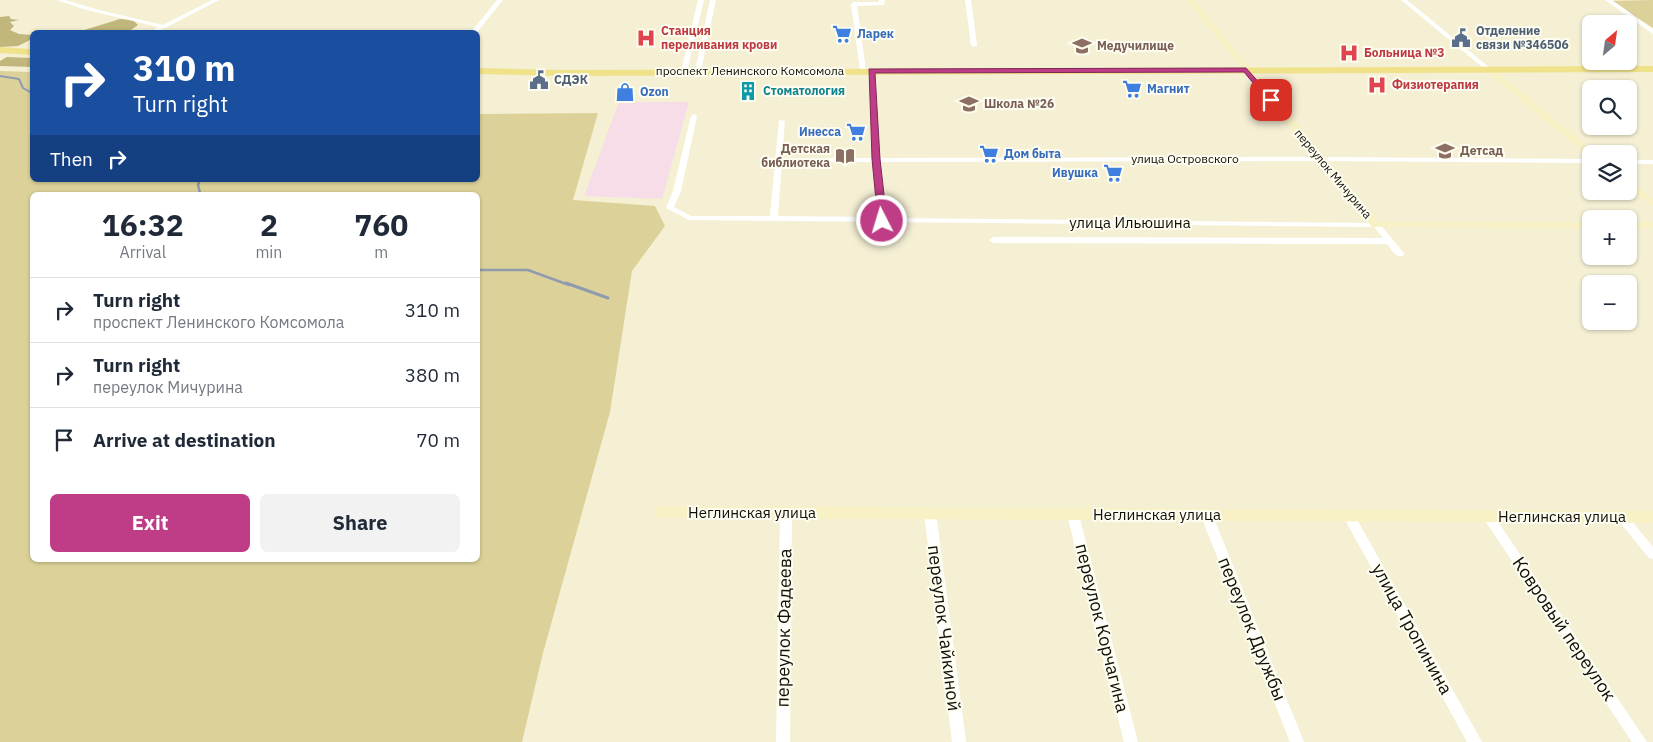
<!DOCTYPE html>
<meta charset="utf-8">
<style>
:root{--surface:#fff;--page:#f2f2f3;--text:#1f2937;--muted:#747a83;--line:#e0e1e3;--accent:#be3d86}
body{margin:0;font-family:"IBM Plex Sans",sans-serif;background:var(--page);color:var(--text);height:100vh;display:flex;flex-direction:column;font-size:19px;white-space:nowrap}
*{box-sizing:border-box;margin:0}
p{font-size:16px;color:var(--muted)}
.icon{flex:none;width:28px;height:28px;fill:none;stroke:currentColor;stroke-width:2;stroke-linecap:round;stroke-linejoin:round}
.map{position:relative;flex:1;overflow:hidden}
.details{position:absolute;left:30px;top:192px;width:450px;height:370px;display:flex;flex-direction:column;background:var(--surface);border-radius:8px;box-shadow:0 1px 4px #0004}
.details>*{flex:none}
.banner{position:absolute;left:30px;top:30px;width:450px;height:152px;border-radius:8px;box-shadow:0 1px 4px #0004;background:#1a4fa0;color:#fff;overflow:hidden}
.needle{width:32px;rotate:29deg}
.buttons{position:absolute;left:1582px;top:15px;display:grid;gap:10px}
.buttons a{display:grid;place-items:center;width:55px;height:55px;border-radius:8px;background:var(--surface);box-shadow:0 1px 4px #0004;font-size:25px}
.pin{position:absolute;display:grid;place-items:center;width:42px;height:42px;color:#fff;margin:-21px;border-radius:10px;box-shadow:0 2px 8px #0006}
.me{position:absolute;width:55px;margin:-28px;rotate:355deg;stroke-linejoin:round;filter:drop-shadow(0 0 4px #0008)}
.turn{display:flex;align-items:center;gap:18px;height:105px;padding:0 20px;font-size:22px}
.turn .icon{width:65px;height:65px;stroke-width:2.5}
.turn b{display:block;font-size:35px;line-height:42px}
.then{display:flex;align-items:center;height:48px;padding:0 20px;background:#0003;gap:10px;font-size:19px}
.eta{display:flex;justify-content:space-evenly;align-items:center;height:85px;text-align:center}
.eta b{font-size:30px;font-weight:800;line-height:35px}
.button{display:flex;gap:10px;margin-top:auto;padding:10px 20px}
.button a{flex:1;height:58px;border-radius:8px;background:var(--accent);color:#fff;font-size:20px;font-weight:800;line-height:58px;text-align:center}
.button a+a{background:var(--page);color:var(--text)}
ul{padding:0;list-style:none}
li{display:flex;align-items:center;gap:15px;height:65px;padding:0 20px;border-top:1px solid var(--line)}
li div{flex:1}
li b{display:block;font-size:19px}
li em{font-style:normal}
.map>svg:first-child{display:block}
</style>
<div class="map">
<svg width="1653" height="742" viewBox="0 0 1653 742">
<rect width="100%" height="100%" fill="#f5f0d4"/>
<!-- commercial -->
<path fill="#f6dde7" d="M619,102H689L662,199L584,196Z"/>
<!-- green -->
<path fill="#dcd299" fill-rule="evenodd" d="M1653,0V28L1610,1Z
M0,71L32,72V180H478V114L598,113L573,200L655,206L665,226L632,271L610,412L543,653L522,742H0ZM32,195H478V560H32Z"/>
<!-- forest -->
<path fill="#c1b67b" d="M9,16L11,19L19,20L10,22L14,26L10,30L19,34L32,35V39L18,46L0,47V17Z
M120,19L133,20L138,25L128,32H78Z
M7,57L32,58V67L0,66V61Z"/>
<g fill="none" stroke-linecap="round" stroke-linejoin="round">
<!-- stream-far2 -->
<path stroke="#909bae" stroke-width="2" d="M0,76L19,79L23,88L32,93"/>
<!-- stream-far1 -->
<path stroke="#909bae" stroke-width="2.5" d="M200,180L198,185L200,193L204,195
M478,270H528L569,285"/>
<!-- stream -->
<path stroke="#909bae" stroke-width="3" d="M566,283L608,298"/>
<!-- street -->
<path fill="#fff" fill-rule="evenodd" d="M57,0H65L99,10L163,25L212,0H219L157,32H150L158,27L83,9Z
M497,0H503L477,32H471Z
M698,0H704L687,71L684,73L681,71Z
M710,0H716L701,71L698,73L695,71Z
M879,0H885L884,5L857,6L866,71L863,73L860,71L851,4L854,2H879Z
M965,0H971L977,45L974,47L971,45Z
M1401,0H1407L1490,68V70H1486Z
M1605,0H1612L1653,29V34Z
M872,69L875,71L880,158L1321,157L1591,159V163L1321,161L880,162L886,218L1376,223H1379L1403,252L1404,254L1403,256C1395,258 1391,249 1387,244L993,243L989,240L993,237L1383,238L1374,227L689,220L666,208L673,191L691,116L694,114L697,116L681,191L674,207L691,216H770L779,120L785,121L782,158H872L869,71ZM782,162H873L878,217L778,216Z
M1629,160H1653V164H1629Z
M786,509L790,510L792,513L790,742H776L780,513L782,510Z
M930,509L934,510L936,513L966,742H952L924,513L926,510Z
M1073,511L1077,512L1079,515L1138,742H1124L1067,515L1069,512Z
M1207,512L1211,513L1213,516L1304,742H1290L1201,516L1203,513Z
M1349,512L1353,513L1355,516L1482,742H1467L1343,516L1345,513Z
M1488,512L1492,513L1647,742H1632L1484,519L1482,516L1484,513Z
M1622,513L1626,514L1653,547V559L1649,558L1618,520L1616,517L1618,514Z"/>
<!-- secondary -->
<path fill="#f7f1c5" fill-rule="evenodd" d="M1186,0H1194L1379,222H1591V228L1372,227Z
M1488,66L1491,67L1597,154H1591V157L1588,156L1485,71L1484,69Z
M1629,181L1653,198V206L1629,189Z
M1629,222H1653V228H1629Z
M661,506L1653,511V523L661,518L655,516L653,512L655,508Z"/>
<!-- primary -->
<path fill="#efe28b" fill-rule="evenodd" d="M0,47L32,49V55L0,53Z
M1653,66V72L565,76L478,74V68L565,70Z"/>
</g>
<!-- route -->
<path fill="#be3d86" stroke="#7c2857" d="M1246,68L1273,98V101H1268L1244,72L875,73L880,159L887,221L882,224L878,221L872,159L869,69Z"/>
<!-- icons -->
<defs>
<g id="supermarket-bare" transform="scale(1.5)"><path d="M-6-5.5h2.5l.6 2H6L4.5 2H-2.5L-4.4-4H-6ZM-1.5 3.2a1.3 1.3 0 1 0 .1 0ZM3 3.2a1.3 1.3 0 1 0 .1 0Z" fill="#3f7fe0" stroke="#fefdf1" stroke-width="2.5" paint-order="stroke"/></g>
<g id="hospital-bare" transform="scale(1.5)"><path d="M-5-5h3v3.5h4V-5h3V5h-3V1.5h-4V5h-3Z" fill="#e0444e" stroke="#fefdf1" stroke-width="2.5" paint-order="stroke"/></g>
<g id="civic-bare" transform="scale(1.5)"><path d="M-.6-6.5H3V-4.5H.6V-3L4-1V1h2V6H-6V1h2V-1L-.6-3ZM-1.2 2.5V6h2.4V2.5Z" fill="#5c6f8a" stroke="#fefdf1" stroke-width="2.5" paint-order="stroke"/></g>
<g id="university-bare" transform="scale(1.5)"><path d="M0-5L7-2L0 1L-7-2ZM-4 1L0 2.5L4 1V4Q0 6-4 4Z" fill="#8d6e63" stroke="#fefdf1" stroke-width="2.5" paint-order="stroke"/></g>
<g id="building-bare" transform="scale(1.5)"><path d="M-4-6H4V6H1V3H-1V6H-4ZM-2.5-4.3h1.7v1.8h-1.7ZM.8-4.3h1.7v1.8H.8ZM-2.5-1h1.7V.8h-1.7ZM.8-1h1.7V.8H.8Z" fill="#0f9aa8" stroke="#fefdf1" stroke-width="2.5" paint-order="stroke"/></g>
<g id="shop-bare" transform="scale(1.5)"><path d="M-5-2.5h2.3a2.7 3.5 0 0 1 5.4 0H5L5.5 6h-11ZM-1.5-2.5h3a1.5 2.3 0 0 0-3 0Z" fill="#3f7fe0" stroke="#fefdf1" stroke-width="2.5" paint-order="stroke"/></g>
<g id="school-bare" transform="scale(1.5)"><path d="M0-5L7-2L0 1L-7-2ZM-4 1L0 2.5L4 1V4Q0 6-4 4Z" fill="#8d6e63" stroke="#fefdf1" stroke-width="2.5" paint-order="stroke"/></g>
<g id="library-bare" transform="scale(1.5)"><path d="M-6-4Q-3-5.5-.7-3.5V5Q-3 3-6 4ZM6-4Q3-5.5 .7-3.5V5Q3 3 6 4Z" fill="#8d6e63" stroke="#fefdf1" stroke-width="2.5" paint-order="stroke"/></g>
</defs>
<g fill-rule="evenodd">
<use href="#supermarket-bare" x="842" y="34"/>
<use href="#hospital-bare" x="646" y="38"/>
<use href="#civic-bare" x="1461" y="38"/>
<use href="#university-bare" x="1082" y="46"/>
<use href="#hospital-bare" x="1349" y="53"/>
<use href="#civic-bare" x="539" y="80"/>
<use href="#hospital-bare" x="1377" y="85"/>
<use href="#supermarket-bare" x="1132" y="89"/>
<use href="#building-bare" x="748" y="91"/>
<use href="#shop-bare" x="625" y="92"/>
<use href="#school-bare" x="969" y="104"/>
<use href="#supermarket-bare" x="856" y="132"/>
<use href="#school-bare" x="1445" y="151"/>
<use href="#supermarket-bare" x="989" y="154"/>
<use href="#library-bare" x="845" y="156"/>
<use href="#supermarket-bare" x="1113" y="173"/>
</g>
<g text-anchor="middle" stroke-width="4" stroke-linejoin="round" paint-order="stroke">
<!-- far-health labels -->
<g font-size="12" font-weight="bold" fill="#be3a42" stroke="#fefdf1" text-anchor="start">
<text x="661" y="35">Станция<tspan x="661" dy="14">переливания крови</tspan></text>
<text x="1364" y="57">Больница №3</text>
<text x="1392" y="89">Физиотерапия</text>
</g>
<!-- far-service labels -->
<g font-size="12" font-weight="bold" fill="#4e5e75" stroke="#fefdf1" text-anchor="start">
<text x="1476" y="35">Отделение<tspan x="1476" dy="14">связи №346506</tspan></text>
<text x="554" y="84">СДЭК</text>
</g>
<!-- far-shop labels -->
<g font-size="12" font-weight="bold" fill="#366cbe" stroke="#fefdf1" text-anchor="start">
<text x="857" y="38">Ларек</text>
<text x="1147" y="93">Магнит</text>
<text x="640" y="96">Ozon</text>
<text x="841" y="136" text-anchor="end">Инесса</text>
<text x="1004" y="158">Дом быта</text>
<text x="1098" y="177" text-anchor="end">Ивушка</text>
</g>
<!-- far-education labels -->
<g font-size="12" font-weight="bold" fill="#785e54" stroke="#fefdf1" text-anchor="start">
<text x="1097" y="50">Медучилище</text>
<text x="984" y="108">Школа №26</text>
<text x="830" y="153" text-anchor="end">Детская<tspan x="830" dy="14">библиотека</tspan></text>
<text x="1460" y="155">Детсад</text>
</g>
<!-- far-street labels -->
<g font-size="12" fill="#100e05" stroke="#fefdf1">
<text x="750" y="75">проспект Ленинского Комсомола</text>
<text x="1185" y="163">улица Островского</text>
<text transform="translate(1333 174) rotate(50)" y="4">переулок Мичурина</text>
</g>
<!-- far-culture labels -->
<g font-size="12" font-weight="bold" fill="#0d838f" stroke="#fefdf1" text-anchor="start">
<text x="763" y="95">Стоматология</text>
</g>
<!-- street labels -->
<g font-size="15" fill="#100e05" stroke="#fefdf1">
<text x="1130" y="228">улица Ильюшина</text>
<text x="752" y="518">Неглинская улица</text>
<text x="1157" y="520">Неглинская улица</text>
<text x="1562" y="522">Неглинская улица</text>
</g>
<!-- near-street labels -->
<g font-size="18" fill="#100e05" stroke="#fefdf1">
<text transform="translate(784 628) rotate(-89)" y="6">переулок Фадеева</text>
<text transform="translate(944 628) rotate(83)" y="6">переулок Чайкиной</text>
<text transform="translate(1102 628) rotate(76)" y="6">переулок Корчагина</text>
<text transform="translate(1252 629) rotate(68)" y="6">переулок Дружбы</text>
<text transform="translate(1412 629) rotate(61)" y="6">улица Тропинина</text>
<text transform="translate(1564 629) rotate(56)" y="6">Ковровый переулок</text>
</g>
</g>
</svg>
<div class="buttons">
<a><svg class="needle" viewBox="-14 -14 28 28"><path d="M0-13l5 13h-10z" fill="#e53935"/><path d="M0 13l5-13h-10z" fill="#747a83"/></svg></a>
<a><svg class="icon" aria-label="search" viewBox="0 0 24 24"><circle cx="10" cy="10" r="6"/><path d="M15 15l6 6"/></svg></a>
<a><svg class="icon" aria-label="layers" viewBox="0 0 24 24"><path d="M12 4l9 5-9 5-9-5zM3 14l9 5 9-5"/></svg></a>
<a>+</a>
<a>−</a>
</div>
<div class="pin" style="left:1271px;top:100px;background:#d93025"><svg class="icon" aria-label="arrive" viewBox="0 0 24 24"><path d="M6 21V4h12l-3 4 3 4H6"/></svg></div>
<svg class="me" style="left:882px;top:221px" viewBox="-20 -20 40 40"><circle r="17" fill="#be3d86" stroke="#fff" stroke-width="3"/><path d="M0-11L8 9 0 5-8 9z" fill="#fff"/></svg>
<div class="banner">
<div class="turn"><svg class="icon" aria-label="right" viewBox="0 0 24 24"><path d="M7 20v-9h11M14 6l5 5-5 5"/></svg><div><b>310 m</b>Turn right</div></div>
<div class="then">Then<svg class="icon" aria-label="right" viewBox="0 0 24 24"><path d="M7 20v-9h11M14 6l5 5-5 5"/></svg></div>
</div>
<section class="details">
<div class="eta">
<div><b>16:32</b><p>Arrival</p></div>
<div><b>2</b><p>min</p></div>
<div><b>760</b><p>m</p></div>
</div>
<ul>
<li><svg class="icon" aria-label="right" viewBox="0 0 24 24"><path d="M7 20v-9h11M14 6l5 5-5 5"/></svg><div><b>Turn right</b><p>проспект Ленинского Комсомола</p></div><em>310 m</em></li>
<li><svg class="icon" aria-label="right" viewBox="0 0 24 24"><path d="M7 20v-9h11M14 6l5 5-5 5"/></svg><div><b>Turn right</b><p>переулок Мичурина</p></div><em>380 m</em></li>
<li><svg class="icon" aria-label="arrive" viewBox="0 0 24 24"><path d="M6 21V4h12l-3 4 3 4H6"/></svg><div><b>Arrive at destination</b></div><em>70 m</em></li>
</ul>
<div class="button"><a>Exit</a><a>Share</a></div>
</section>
</div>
